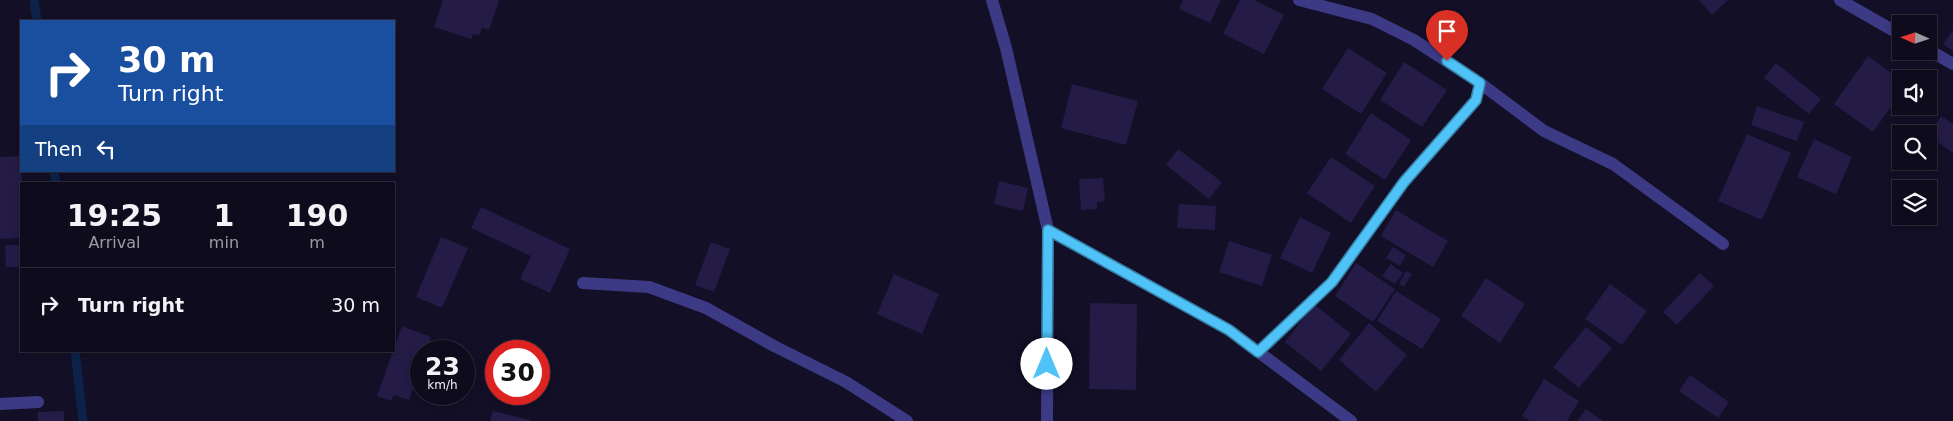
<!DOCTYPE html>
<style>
:root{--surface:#0e0b1c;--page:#171425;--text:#f1f3f6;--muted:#9b9ba3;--line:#2e2b3b}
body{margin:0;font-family:"DejaVu Sans",sans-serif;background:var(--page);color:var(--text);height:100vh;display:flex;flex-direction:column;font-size:19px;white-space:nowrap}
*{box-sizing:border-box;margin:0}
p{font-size:16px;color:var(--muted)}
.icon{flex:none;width:28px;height:28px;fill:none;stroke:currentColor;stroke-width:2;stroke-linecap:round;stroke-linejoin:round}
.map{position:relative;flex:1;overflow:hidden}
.panel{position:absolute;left:20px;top:182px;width:375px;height:170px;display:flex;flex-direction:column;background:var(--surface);border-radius:0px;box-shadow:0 2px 8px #0003,0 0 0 1px var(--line)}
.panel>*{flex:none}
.guide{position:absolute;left:20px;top:20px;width:375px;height:152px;border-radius:0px;box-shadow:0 2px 8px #0003,0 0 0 1px var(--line);background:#1a4fa0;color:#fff;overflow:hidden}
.needle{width:32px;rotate:273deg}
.tools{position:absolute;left:1892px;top:15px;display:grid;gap:10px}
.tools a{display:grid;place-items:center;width:45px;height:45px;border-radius:0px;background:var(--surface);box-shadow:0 2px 8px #0003,0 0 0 1px var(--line);font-size:25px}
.speed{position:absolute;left:410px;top:340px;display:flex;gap:10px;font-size:25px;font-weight:700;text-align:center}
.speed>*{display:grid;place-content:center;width:65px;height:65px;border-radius:50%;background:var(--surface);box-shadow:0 2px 8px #0003,0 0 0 1px var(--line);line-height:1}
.speed small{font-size:12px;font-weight:400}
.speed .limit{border:8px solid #d22;background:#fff;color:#111}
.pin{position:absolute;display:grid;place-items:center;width:42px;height:42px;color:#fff;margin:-51px -21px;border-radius:50% 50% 50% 0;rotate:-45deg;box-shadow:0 0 5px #0007}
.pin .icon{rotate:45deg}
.me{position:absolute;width:55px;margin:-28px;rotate:0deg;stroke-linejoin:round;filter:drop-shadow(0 0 4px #0008)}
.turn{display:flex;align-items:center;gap:18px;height:105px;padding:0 15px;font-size:22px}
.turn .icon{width:65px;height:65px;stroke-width:2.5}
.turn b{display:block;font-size:35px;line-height:42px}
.then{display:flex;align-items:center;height:48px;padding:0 15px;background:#0003;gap:10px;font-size:19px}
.eta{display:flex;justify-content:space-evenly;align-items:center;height:85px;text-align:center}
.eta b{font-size:30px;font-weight:800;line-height:35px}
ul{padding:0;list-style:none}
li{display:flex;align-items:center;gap:15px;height:75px;padding:0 15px;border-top:1px solid var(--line)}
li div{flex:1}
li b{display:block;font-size:19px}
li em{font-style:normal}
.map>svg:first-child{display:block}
</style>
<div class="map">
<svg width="1953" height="421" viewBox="0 0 1953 421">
<rect width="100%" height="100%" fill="#130f26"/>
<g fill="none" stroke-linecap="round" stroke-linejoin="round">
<!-- stream -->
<path stroke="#0c2248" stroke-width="9" d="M34,0L37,21
M54,171L56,184
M75,351L83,421"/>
</g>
<!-- building -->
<path fill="#241b47" d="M443,0H499L489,30L482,28L479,36L473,34L471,39L434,27Z
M1183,0H1221L1210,23L1179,9Z
M1240,0H1254L1284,15L1264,54L1223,34Z
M1699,0H1728L1712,15Z
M1953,30V51L1943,44Z
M1348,48L1387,73L1361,114L1322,89Z
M1868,56L1901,80V93L1873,132L1834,104Z
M1404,62L1447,90L1422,127L1380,100Z
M1776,63L1821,99L1809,114L1764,78Z
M1072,84L1138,101L1126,145L1061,128Z
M1757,106L1804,122L1797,141L1751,125Z
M1371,113L1411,140L1385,180L1345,154Z
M1941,116L1953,124V153L1929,136Z
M1747,134L1791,153L1762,220L1718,201Z
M1814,139L1852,157L1836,194L1797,177Z
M1178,149L1222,182L1209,199L1166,165Z
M20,156L22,184L21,238L0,239V157Z
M1331,157L1375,186L1351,223L1307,193Z
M1103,178L1105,201L1097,202V209L1081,210L1079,179Z
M999,181L1028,188L1023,211L994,204Z
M1179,204L1216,206L1215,230L1177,228Z
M481,207L570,249L550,293L520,279L531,256L471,228Z
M1396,210L1448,241L1433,267L1381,236Z
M1300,217L1331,233L1312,273L1280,258Z
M441,237L468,248L442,308L416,297Z
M1229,241L1272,255L1262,286L1219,272Z
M711,242L730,249L714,292L695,285Z
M5,245H21V267H6Z
M1393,247L1406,255L1400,266L1386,258Z
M1356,263L1395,289L1373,322L1335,296Z
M1391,264L1403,273L1395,284L1382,276Z
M1406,271L1412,274L1404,287L1399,284Z
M1700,273L1714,286L1677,325L1663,312Z
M894,274L939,294L922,334L877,314Z
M1486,278L1525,304L1500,343L1461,316Z
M1610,284L1647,311L1622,345L1585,319Z
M1396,291L1441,319L1422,349L1377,321Z
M1090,303L1137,304L1136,390L1089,389Z
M1314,304L1351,334L1321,371L1285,342Z
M1369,323L1407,355L1376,392L1339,360Z
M402,326L431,337L426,351H421V365L409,400L394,395L391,401L377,396Z
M1586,327L1612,348L1579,388L1553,367Z
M1690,375L1729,402L1718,418L1679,391Z
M1544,379L1579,401L1567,421H1530L1522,416Z
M1586,409L1603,421H1577Z
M64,411V421H38V412Z
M493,411L530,420V421H490Z"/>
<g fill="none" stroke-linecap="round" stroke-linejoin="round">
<!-- minor -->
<path stroke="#3d3a85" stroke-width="12" d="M992,0L1006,48L1048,230L1047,421
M1299,0L1372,19L1414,40L1480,83L1544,131L1613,164L1723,244
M1840,0L1901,35
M1929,50L1953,64
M1048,230L1229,330L1351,421
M583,283L649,287L706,308L774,346L846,382L907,421
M1258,352L1332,282L1404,182L1476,100L1480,83
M0,404L38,402"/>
</g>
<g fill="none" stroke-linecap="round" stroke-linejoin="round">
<!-- route casing -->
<g stroke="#337fa1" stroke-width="12">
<path id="route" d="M1047,364L1048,230L1229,330L1258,352L1332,282L1404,182L1476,100L1480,83L1447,61"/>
</g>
<!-- route -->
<use href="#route" stroke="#4fc3f7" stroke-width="9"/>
</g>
</svg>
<div class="tools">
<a><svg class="needle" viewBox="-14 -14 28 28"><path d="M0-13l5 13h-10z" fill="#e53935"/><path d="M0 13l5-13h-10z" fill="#9b9ba3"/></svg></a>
<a><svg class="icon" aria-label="sound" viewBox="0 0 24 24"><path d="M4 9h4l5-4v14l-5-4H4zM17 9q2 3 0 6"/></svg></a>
<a><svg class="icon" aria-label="search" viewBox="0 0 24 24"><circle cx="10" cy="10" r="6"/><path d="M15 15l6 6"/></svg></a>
<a><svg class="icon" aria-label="layers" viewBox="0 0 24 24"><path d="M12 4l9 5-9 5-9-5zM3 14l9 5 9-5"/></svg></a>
</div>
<div class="speed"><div>23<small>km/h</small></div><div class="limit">30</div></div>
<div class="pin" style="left:1447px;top:61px;background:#d93025"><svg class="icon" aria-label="arrive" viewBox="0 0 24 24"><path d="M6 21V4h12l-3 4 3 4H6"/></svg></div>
<svg class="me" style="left:1047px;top:364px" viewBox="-20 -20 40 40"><circle r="19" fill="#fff"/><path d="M0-13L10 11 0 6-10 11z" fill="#4fc3f7"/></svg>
<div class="guide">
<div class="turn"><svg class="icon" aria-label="right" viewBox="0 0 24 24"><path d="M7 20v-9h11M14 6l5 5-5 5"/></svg><div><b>30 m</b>Turn right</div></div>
<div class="then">Then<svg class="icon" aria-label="left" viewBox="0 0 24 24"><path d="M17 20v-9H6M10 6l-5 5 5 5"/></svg></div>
</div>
<section class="panel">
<div class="eta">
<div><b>19:25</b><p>Arrival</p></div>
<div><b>1</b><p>min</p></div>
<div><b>190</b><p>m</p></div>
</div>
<ul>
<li><svg class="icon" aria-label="right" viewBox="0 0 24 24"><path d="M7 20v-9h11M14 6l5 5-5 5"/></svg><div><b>Turn right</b></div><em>30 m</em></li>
</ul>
</section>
</div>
